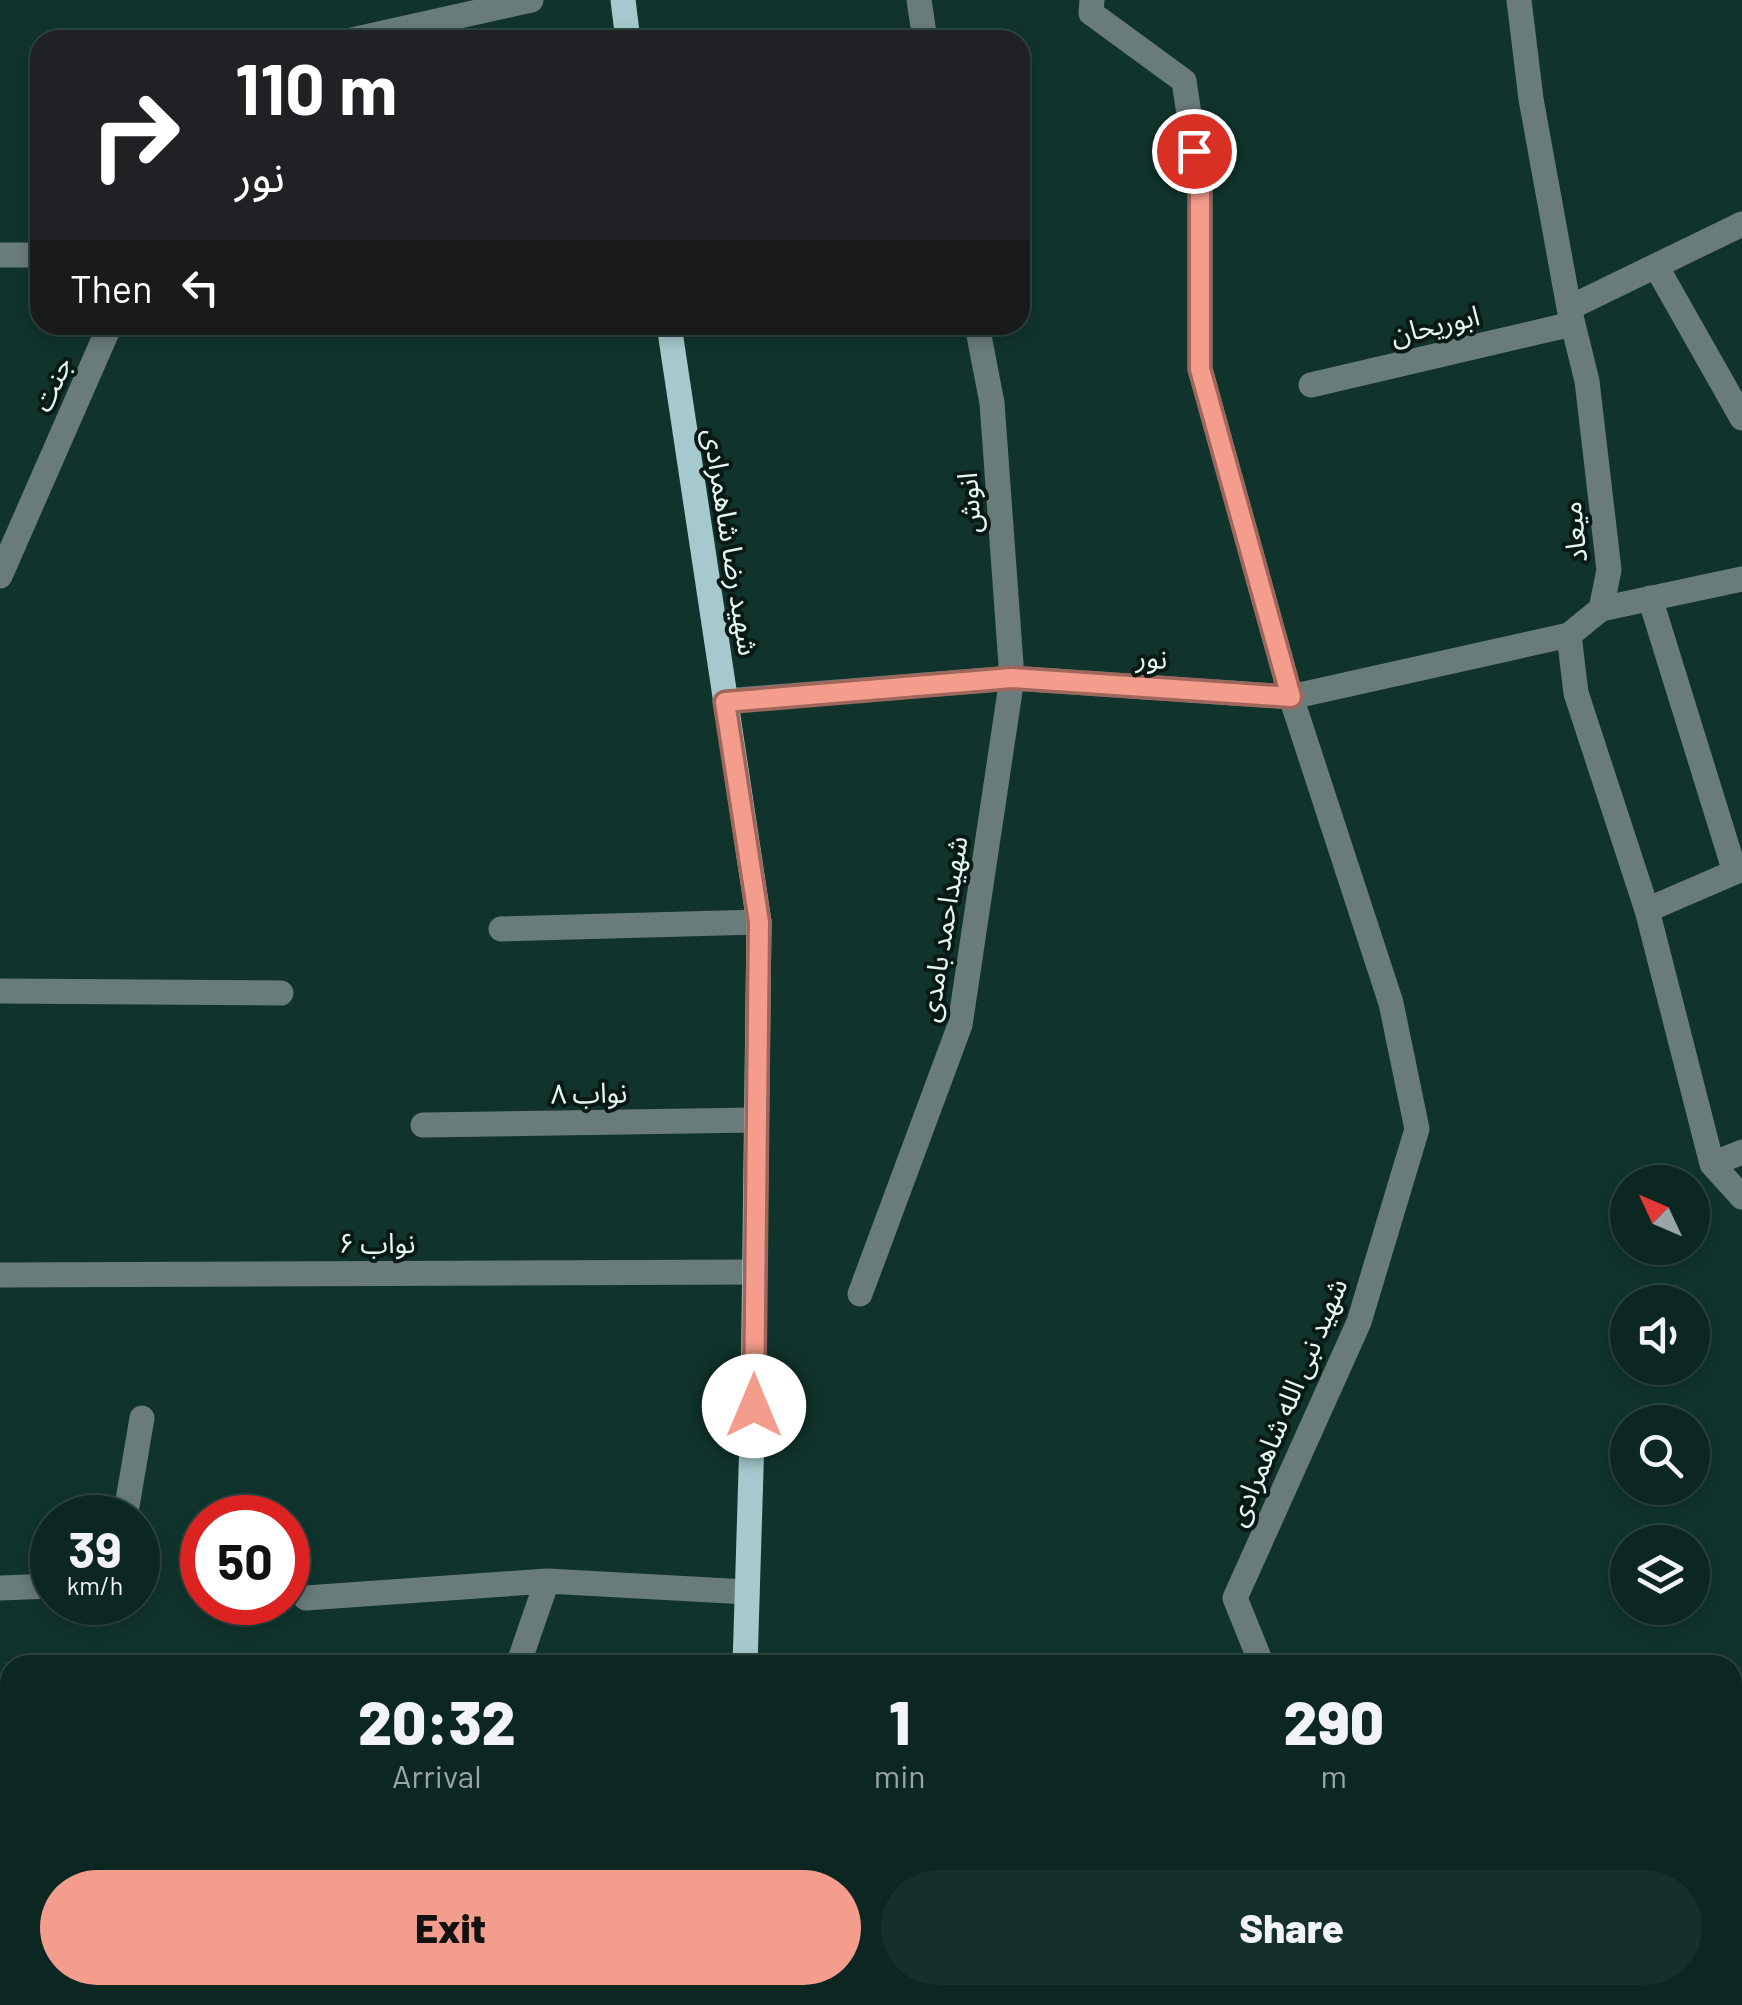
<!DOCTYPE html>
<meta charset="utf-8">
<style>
:root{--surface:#0c2721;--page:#152f2a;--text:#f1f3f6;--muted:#9aa5a5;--line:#2c443f;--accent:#f59d8d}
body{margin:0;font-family:Barlow,"Noto Sans Arabic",sans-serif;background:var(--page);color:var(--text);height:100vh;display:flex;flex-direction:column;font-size:38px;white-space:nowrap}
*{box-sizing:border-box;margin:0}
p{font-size:32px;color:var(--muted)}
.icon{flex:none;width:55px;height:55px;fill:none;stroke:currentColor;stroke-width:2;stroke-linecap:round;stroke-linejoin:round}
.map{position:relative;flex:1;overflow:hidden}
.details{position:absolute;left:0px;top:1655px;width:1742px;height:350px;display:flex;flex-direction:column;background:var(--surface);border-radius:30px 30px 0 0;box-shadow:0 5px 15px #0003,0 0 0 2px var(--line)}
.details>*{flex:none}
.guide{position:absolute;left:30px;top:30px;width:1000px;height:305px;border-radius:30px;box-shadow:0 5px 15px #0003,0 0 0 2px var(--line);background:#202124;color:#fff;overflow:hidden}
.needle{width:65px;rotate:314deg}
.tools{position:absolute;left:1610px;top:1165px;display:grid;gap:20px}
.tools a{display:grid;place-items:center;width:100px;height:100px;border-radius:50%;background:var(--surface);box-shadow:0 5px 15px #0003,0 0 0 2px var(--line);font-size:50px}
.speed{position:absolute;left:30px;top:1495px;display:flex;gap:20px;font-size:50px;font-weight:700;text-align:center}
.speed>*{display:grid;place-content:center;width:130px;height:130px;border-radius:50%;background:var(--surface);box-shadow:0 5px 15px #0003,0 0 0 2px var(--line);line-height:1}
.speed small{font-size:25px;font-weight:400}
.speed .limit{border:15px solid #d22;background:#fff;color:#111}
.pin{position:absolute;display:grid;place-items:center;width:85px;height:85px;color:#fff;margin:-42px;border:5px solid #fff;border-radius:50%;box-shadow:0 2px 10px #0007}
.me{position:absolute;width:110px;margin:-55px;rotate:0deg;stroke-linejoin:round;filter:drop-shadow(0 0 8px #0008)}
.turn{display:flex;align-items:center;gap:35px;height:210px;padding:0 40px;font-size:45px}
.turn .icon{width:130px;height:130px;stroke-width:2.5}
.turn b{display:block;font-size:70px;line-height:85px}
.then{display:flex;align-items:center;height:95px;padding:0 40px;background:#0003;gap:20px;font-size:38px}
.eta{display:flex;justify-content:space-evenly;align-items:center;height:170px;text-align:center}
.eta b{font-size:60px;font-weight:800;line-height:70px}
.cta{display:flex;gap:20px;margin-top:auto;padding:20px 40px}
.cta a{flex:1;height:115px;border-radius:60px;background:var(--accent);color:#111;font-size:40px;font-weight:800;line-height:115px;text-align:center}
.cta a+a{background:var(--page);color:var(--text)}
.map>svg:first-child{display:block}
</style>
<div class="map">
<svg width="1742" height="2005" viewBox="0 0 1742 2005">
<rect width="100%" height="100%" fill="#10342c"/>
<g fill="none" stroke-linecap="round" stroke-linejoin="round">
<!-- minor -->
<path stroke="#6a7b7c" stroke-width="25" d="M919,0L925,40
M1092,0L1091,13L1184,81L1200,186V369L1291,697L1391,1003L1417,1129L1359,1322L1235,1598L1262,1665
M1519,0L1531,99L1569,308L1587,381L1609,570L1601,609L1569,635L1576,693L1647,910L1712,1164L1742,1197
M352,40L531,0
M0,255H40
M1656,266L1742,418
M1569,308L1742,224
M1311,385L1572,324
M0,576L110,325
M1601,609L1742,579
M725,701L1012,678L1291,697L1569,635
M1647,910L1735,872L1650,598
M501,929L759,922
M0,991L281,993
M423,1125L756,1120
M1712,1164L1742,1152
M0,1275L754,1272
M860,1294L960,1025L1012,678L992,403L977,325
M125,1518L142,1418
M0,1588L52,1586
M306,1598L547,1581
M518,1665L547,1581L747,1592
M1732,1705L1742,1702
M1127,1995L1131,2005
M1415,1995L1421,2005
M400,2005L403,1995"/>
<!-- major -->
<path stroke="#a5c9cc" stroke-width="25" d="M623,0L628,40
M669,325L759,922L753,1406L745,1665
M736,2005V1995"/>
</g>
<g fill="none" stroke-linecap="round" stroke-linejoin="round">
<!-- route casing -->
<g stroke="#9f665c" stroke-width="25">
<path id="route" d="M754,1406L759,922L725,702L1012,678L1291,697L1200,369V186L1194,151"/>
</g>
<!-- route -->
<use href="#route" stroke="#f59d8d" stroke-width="18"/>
</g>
<g text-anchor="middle" stroke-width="8" stroke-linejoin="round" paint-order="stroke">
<!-- street labels -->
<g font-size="28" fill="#e3f6f0" stroke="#0a1915">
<text transform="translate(1435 325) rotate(-13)" y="10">ابوریحان</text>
<text transform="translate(52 384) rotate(-66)" y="10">جنت</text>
<text transform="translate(969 503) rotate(-94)" y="10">انوش</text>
<text transform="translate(1574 532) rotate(-96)" y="10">میعاد</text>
<text transform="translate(731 542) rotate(81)" y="10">شهید رضا شاهمرادی</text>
<text transform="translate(1152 658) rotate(4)" y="10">نور</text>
<text transform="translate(943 929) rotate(-81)" y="10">شهیداحمد بامدی</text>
<text transform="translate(589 1093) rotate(-1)" y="10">نواب ۸</text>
<text x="377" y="1253">نواب ۶</text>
<text transform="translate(1287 1402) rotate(-67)" y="10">شهید نبی الله شاهمرادی</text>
</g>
</g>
</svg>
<div class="tools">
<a><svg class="needle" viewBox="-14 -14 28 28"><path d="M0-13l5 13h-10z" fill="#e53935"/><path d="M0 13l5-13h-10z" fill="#9aa5a5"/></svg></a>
<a><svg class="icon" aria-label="sound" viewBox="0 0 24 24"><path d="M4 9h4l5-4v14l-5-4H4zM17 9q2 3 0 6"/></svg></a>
<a><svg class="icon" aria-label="search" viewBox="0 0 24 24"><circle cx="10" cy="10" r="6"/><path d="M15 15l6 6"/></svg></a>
<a><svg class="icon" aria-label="layers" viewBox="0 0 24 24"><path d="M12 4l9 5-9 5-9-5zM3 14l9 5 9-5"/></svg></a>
</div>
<div class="speed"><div>39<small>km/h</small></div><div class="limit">50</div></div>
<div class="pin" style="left:1194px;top:151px;background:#d93025"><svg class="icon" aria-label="arrive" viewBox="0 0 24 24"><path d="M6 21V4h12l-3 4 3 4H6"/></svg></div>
<svg class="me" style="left:754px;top:1406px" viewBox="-20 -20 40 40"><circle r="19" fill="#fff"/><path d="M0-13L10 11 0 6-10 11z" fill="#f59d8d"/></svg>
<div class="guide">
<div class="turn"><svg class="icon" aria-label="right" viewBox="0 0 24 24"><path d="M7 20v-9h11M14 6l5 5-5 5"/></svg><div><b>110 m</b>نور</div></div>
<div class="then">Then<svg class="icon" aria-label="left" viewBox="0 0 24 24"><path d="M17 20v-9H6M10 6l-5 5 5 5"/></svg></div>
</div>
<section class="details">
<div class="eta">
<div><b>20:32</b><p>Arrival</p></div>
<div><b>1</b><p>min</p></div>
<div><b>290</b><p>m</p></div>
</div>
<div class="cta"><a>Exit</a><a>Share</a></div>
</section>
</div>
